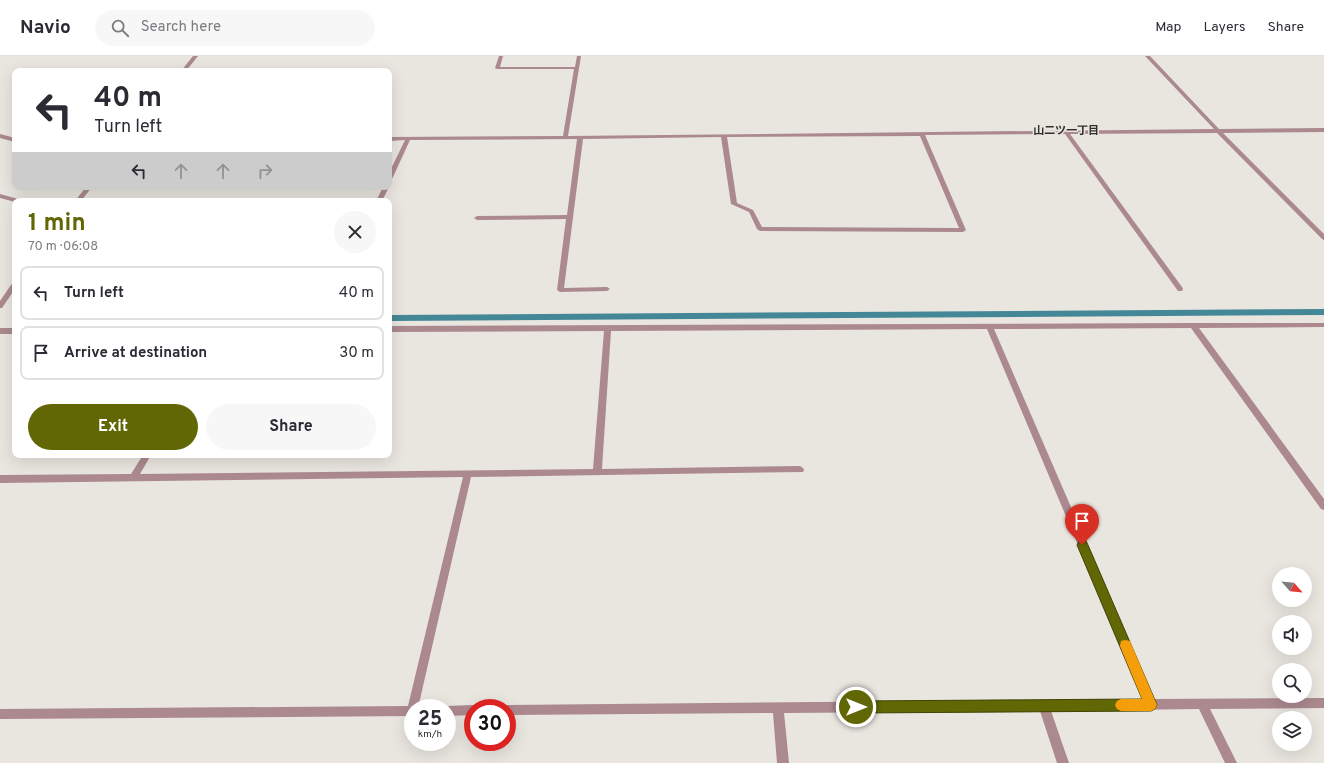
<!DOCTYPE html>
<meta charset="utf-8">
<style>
:root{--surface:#fff;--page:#f7f7f7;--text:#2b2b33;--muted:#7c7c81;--line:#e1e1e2;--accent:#626705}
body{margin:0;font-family:Overpass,"Noto Sans JP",sans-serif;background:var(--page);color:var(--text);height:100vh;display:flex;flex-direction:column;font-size:15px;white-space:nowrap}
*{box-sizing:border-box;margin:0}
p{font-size:13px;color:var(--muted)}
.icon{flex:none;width:22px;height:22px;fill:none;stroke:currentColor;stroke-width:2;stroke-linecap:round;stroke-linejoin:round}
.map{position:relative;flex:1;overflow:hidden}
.side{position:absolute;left:12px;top:142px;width:380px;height:260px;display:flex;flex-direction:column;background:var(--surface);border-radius:8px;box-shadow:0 4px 16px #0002}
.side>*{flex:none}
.hud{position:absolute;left:12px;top:12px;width:380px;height:122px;border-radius:8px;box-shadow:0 4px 16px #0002;background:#fff;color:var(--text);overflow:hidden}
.needle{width:26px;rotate:117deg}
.controls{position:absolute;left:1272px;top:511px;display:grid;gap:8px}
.controls a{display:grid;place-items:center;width:40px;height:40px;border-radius:50%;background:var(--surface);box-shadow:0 4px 16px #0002;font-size:20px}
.speed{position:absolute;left:404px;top:643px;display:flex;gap:8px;font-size:20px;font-weight:700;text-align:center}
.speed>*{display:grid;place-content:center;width:52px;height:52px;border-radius:50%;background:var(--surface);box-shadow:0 4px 16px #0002;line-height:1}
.speed small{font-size:10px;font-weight:400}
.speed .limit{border:6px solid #d22;background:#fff;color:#111}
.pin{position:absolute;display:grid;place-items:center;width:34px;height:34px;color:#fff;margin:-41px -17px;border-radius:50% 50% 50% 0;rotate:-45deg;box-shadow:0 0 4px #0007}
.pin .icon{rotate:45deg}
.me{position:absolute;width:44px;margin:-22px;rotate:90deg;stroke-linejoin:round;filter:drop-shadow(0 0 3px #0008)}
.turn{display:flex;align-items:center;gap:14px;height:84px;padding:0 16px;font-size:18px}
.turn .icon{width:52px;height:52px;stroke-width:2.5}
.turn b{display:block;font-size:28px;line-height:34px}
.lanes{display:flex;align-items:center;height:38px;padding:0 16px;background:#0003;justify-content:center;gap:20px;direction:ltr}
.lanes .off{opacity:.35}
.round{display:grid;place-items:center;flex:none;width:42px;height:42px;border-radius:21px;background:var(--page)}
.head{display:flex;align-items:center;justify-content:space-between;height:68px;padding:0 16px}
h1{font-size:24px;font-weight:700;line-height:30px;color:var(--accent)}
.cta{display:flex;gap:8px;margin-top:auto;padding:8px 16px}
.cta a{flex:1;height:46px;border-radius:24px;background:var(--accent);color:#fff;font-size:16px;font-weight:700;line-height:46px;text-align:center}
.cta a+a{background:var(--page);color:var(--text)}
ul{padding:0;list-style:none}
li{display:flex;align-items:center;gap:12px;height:54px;margin:0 8px 6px;padding:0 8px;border:2px solid var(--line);border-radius:8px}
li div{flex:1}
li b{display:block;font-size:15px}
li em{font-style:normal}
header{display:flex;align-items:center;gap:24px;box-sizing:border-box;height:56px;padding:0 20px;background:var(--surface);border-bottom:1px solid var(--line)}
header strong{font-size:19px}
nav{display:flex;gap:22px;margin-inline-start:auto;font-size:14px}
.search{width:280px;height:36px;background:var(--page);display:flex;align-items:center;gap:10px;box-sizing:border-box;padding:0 14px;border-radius:22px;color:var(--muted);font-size:15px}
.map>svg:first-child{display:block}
</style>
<header>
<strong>Navio</strong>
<div class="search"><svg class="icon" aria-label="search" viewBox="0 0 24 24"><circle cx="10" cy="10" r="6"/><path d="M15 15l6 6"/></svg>Search here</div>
<nav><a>Map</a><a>Layers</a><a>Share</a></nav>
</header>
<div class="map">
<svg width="1324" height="707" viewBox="0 0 1324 707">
<rect width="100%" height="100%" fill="#e9e5df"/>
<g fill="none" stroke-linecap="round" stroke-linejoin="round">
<!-- stream -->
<path fill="#448797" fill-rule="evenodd" d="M1324,253V259L389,265V259Z"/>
<!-- minor -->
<path fill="#ab898f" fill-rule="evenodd" d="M499,0H503L500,11H575L577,0H581L568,80L1214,73L1145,0H1150L1219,73L1324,72V76L1223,77L1324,178V184L1322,183L1217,77L1070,78L1182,231L1183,233L1182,235H1178L1065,78L925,79L966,174L963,176L760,175L757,173L749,156L731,148L721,81L583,83L564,232L607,231L610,233L607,235L560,236L557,234L566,163L477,164L474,162L477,160L567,159L577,83L410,84L392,123L389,125V117L405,84L389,85V81L563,80L574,13H497L495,12ZM920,80L959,172L762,171L753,154L737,147L727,81Z
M0,78L15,82V86L0,82Z
M383,131H389L382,145H376Z
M0,138L22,144L23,145L15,146L0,142Z
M1191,267H1324V271L1199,272L1324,443V454L1321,453L1191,272L994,273L1154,643L1324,642V652L1210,653L1237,707H1225L1199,653L1051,655L1069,707H1057L1040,655L784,657L789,707H777L773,657L507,659V652H502L503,650L507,649L1143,643L987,273L611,275L602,413L800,410L803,412L804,414L803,416L471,421L418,652H413V660L0,663V653L408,650L463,421L0,427V419L131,418L143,399H151L140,418L593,413L604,275L389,276V270Z
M0,272H15V278H0Z
M473,649L477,650L478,652H473V659L447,660V652H443L447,650Z"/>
<!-- tertiary -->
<path fill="#ab898f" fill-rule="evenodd" d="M193,0H198L186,15H181Z
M86,131H92L81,145H75Z
M13,226H15V233L2,252H0V245Z"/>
</g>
<!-- route -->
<path fill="#626705" stroke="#404303" d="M1082,484L1086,485L1088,489L1155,644L1157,649L1155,653L1151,655L856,657L852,655L850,651L852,647L856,645L1142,643L1077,489L1079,485Z"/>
<!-- slow -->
<path fill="#f59e0b" d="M1125,584L1130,585L1157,649L1155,653L1151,655H1121L1117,653L1115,649L1117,645L1121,643H1142L1120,590L1121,585Z"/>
<g text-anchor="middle" stroke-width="3" stroke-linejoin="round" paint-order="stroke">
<!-- far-neighbourhood labels -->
<g font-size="11" font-weight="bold" fill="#312e2a" stroke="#e9e5df">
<text x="1066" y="78">山二ツ一丁目</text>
</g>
</g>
</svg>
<div class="controls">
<a><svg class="needle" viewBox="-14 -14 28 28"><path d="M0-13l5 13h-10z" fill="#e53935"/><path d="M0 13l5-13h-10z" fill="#7c7c81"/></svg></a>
<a><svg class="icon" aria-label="sound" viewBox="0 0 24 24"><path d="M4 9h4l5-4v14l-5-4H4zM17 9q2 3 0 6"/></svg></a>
<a><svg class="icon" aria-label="search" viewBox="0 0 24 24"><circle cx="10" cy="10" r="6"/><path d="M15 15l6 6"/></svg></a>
<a><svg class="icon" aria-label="layers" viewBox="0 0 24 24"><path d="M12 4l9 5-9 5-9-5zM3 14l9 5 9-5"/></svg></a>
</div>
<div class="speed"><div>25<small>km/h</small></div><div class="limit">30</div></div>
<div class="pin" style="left:1082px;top:489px;background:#d93025"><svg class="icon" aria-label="arrive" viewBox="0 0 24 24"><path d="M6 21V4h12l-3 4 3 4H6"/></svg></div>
<svg class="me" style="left:856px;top:651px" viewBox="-20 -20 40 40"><circle r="17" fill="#626705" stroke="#fff" stroke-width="3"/><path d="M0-11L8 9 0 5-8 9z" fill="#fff"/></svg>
<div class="hud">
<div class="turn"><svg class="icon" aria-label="left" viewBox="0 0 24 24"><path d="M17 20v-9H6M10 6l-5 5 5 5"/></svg><div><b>40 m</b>Turn left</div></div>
<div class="lanes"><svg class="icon" aria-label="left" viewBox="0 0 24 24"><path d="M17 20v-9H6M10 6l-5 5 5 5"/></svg><svg class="icon off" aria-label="ahead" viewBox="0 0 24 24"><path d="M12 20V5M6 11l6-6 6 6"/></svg><svg class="icon off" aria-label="ahead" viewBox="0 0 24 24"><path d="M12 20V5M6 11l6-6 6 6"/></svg><svg class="icon off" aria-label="right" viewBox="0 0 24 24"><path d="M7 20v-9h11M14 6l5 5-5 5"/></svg></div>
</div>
<section class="side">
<div class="head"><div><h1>1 min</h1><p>70 m · 06:08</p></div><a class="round"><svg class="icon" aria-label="close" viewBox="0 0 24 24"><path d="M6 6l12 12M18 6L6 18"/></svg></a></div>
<ul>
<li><svg class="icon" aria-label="left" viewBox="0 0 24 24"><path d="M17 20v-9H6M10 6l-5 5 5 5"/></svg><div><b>Turn left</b></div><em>40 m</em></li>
<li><svg class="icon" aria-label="arrive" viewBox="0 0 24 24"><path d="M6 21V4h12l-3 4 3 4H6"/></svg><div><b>Arrive at destination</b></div><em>30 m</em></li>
</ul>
<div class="cta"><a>Exit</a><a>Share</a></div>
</section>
</div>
